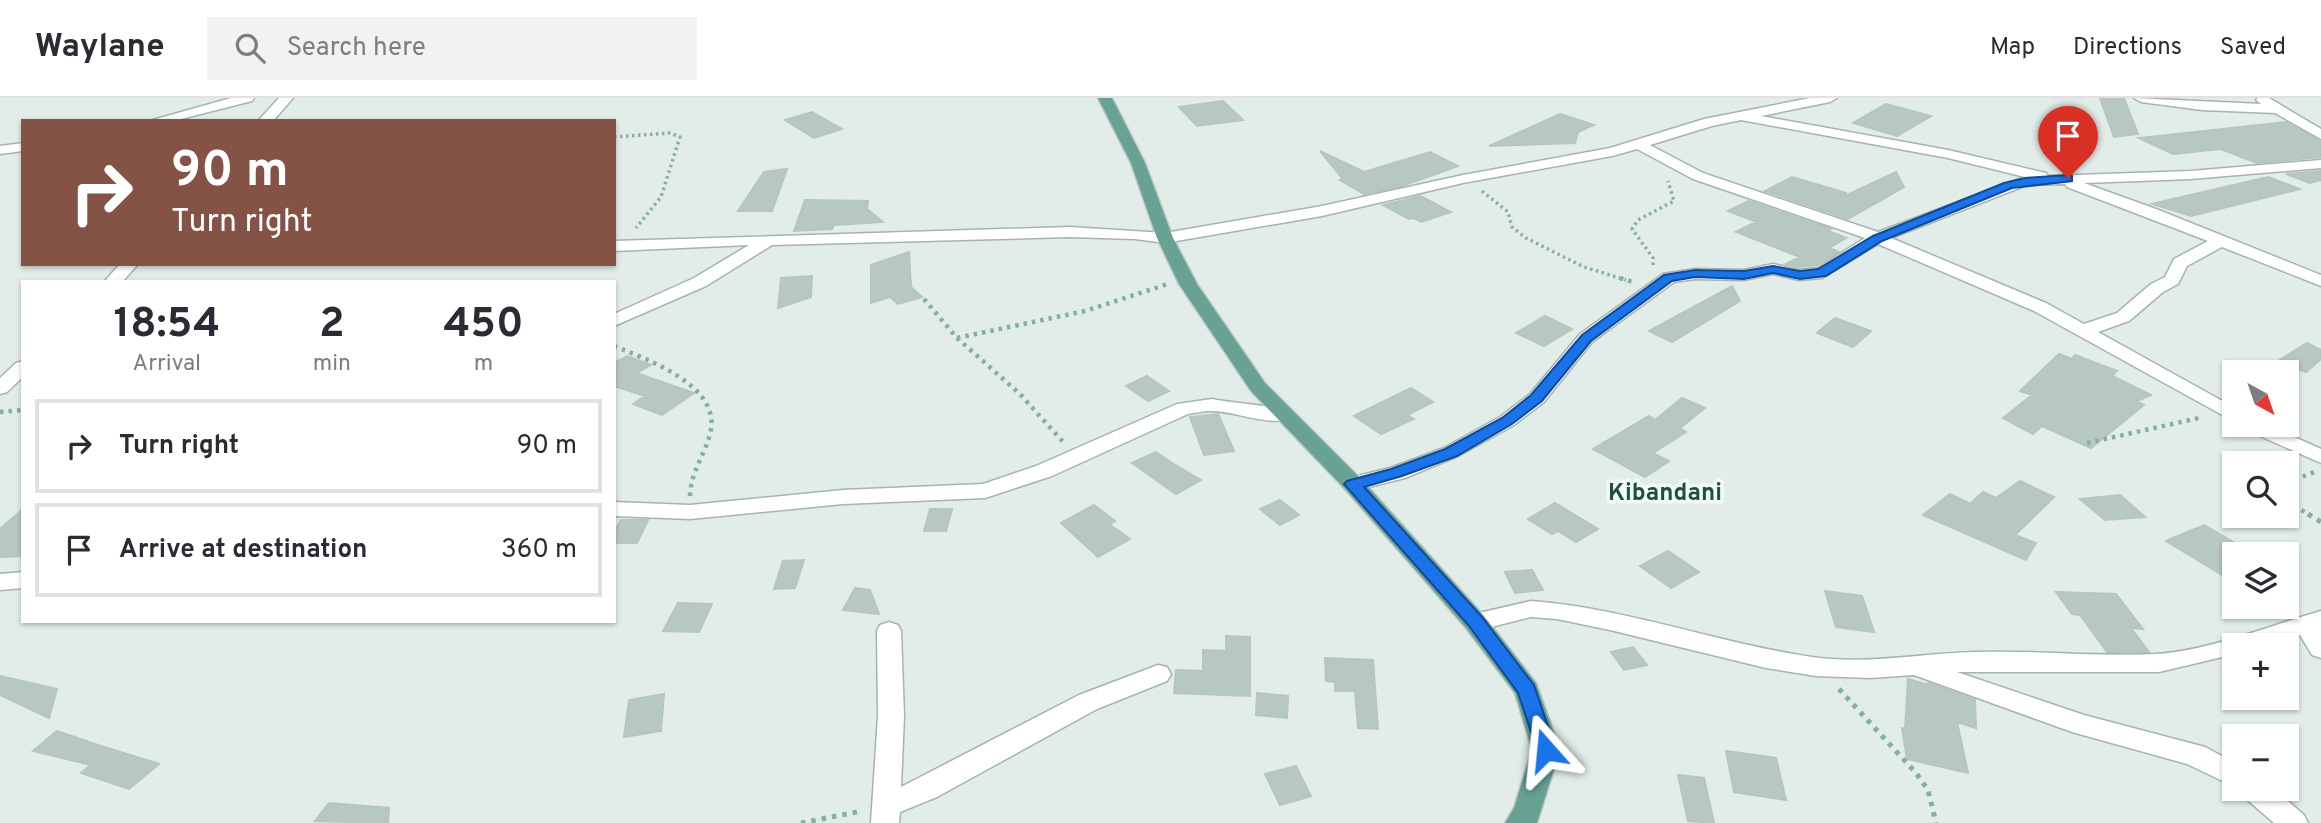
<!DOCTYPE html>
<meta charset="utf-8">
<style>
:root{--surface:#fff;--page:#f2f2f3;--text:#2b2b33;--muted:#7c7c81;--line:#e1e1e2}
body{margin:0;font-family:Overpass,sans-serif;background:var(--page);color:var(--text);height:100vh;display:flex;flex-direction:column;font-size:26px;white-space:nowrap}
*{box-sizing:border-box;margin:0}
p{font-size:23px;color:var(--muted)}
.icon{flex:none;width:38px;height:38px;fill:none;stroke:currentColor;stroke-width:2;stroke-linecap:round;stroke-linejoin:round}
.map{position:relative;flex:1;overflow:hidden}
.panel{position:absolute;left:21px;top:182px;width:595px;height:343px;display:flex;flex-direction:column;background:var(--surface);border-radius:0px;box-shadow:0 2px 5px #0004}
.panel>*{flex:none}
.banner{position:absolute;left:21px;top:21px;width:595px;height:147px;border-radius:0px;box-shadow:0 2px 5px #0004;background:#845345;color:#fff;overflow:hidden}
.needle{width:46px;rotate:140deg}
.buttons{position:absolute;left:2222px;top:262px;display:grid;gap:14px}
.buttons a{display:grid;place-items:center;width:77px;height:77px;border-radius:0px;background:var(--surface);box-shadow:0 2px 5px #0004;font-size:35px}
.pin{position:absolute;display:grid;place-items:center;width:60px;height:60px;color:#fff;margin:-72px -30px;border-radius:50% 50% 50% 0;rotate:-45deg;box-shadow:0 0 7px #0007}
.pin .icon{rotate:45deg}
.me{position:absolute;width:77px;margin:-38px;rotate:342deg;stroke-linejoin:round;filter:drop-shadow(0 0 5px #0008)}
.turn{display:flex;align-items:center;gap:24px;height:147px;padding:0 35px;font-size:32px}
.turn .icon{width:91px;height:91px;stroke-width:2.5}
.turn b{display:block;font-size:49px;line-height:60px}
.eta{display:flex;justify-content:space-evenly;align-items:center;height:119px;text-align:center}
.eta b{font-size:42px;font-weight:700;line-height:49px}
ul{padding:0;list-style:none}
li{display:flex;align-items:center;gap:21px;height:94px;margin:0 14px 10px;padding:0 21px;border:4px solid var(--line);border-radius:0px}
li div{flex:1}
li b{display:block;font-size:26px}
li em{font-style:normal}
header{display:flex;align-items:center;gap:42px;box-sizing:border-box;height:98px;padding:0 35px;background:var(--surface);border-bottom:2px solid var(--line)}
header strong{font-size:33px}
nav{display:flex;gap:38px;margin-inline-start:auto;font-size:24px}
.search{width:490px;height:63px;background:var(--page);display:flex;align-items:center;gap:18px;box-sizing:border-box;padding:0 24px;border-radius:0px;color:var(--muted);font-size:26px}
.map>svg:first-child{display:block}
</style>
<header>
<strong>Waylane</strong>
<div class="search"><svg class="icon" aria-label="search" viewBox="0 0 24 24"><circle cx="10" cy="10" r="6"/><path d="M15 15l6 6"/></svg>Search here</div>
<nav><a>Map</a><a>Directions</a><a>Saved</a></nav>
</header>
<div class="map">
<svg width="2321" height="725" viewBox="0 0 2321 725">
<rect width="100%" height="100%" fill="#e2ece8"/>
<!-- building -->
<path fill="#b7c7c1" stroke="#b5c6bf" stroke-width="2" d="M2100,0H2124L2138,36L2114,39Z
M1223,3L1243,22L1197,28L1179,9Z
M1886,6L1931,18L1897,38L1853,25Z
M812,14L842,31L814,40L785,22Z
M1560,16L1594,27L1578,34L1575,45L1489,48Z
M2286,24L2321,44V59L2257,65L2221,51L2173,56L2139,40Z
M1320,53L1364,74L1430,54L1458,68L1402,88L1364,96L1340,82L1343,81Z
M787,71L772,113H738L764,74Z
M2321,73V82L2310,85L2286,76Z
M1896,74L1904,89L1848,121L1765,93L1792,79L1846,95L1845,98Z
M2268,79L2300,91L2191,118L2152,106Z
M1420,98L1451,114L1421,124L1414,120L1409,121L1383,107Z
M805,102L868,103L867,111L883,124L834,127L832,131L794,133Z
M1748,103L1831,131L1828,133L1846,140L1829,150L1839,154L1817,167L1799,169L1786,166L1800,159L1736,134L1756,124L1728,113Z
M909,154L911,189L922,199L898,206L890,199L871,205V167Z
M812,178L811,199L778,210L781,180Z
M1732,188L1740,203L1672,244L1649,233Z
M1545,218L1572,231L1544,248L1516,235Z
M1835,220L1871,233L1853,249L1817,235Z
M2307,245L2321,252V261L2306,274L2278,263Z
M2059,256L2072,261L2075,257L2117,273L2112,278L2151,297L2137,303L2144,307L2091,350L2042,328L2033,336L2003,320L2032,297L2020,293Z
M627,258L651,267L636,275L694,295L662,317L633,306L645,298L614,288V265Z
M1147,278L1169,293L1148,303L1126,288Z
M1411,290L1433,304L1407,317L1414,321L1381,336L1354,318Z
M1682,300L1705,310L1680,330L1686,334L1653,355L1669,363L1645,379L1593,351L1649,318L1655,322Z
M1218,316L1234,353L1204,357L1190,319Z
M1156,354L1172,365L1201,382L1176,396L1132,365Z
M2020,383L2054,399L2015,437L2036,445L2026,462L1923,417L1950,396L1970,406L1983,394L1996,400Z
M2120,397L2145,419L2105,422L2080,401Z
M1280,402L1299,417L1280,427L1260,411Z
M1555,405L1598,431L1576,444L1558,433L1552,436L1528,421Z
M1094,407L1115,423L1109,426L1130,441L1098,459L1061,425Z
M23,411V458L0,459V431Z
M930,411H952L946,433H924Z
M621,422H648L637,445H614V434Z
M2204,427L2235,445V472L2222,477L2166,443Z
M1668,453L1699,474L1671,490L1640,468Z
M804,462L795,490L774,491L783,463Z
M1532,472L1543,492L1515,495L1505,474Z
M855,490L870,492L879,516L843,512Z
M1825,493L1862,498L1874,534L1836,529Z
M2056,494L2116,496L2143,531L2131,530L2149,554H2107L2080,517L2072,516Z
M678,505L712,506L699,534L663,533Z
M1226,538L1250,539V598L1174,595L1176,572L1203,573V552L1226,553Z
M1633,549L1647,567L1624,572L1611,554Z
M1325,560L1373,562L1378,631L1358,630L1355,593H1335V584L1326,583Z
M0,578L57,591L49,620L0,597Z
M1908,581L1928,587V585L1975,602L1976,630L1957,624L1968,675L1907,661L1902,630L1905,631Z
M1257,595L1288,598L1287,620L1256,617Z
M664,596L661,633L624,639L629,602Z
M57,633L98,647L159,666L129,691L81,675L91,667L33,653Z
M1726,653L1776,660L1786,702L1734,694Z
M1296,668L1311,698L1280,707L1265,676Z
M1678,677L1704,680L1714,725L1688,723Z
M329,705L389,710L388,725L315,723Z"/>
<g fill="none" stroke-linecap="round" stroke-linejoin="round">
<!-- minor casing -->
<g stroke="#a5b4af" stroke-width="3">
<path id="minor" d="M231,0H254L252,3L173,23H149Z
M279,0H293L273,23H258Z
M1810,0H1837L1830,4L1761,18L1948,52L2046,75L2048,78L2191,73L2321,62V70L2191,81L2084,85L2156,111L2321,177V188L2222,149L2187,168L2178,186L2163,194L2129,223L2098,234L2235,310V324L2034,213L1878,146L1822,180L1799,182L1773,176L1744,182L1695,181L1674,184L1592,244L1544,304L1514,327L1458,358L1405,380L1353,393L1345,391L1342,386L1345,381L1390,370L1444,350L1500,319L1530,296L1580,236L1663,176L1695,171L1744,172L1773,166L1799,172L1818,170L1865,140L1693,81L1637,51L1612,58L1463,85L1322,118L1165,145L1135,141L1070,139L772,147L706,188L614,228V216L694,180L749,147L614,153V143L1070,129L1165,135L1322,108L1463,77L1610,50L1704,21ZM1741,22L1948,60L2025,79L1878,134L1703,75L1650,47L1712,28ZM2065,86L2067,89L2208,143L2174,161L2165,179L2151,186L2117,215L2084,226L2046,205L1891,140L2027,87Z
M2134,0L2261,6L2256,2L2258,0H2269L2321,31V41L2275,15L2202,12L2141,4Z
M23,45V53L0,56V48Z
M120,166H138L122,184H104Z
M23,263V279L7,294L0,296V280L16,265Z
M1212,301C1238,306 1268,307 1292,313L1295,317L1292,321C1265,328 1237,313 1210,313C1203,313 1195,315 1188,316L1052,378L985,400L843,406L690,421L614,418V404L690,407L843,392L983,386L1036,368L1177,306Z
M2241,327H2268L2321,351V365L2244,331Z
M23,474V490L0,492V476Z
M1531,503C1626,510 1717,545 1812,559C1867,567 1922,555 1976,554C2036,552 2097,559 2157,556C2207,553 2272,527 2321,513V560L2312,557L2300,537L2263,548H2235V556L2159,574H1957L2084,617L2205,649L2235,665V689L2187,666L2072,634L1914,577L1870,580L1816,578L1766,570L1610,532L1557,521L1531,519L1475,533L1466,530L1463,524L1466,518Z
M889,524L898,527L901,533L904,618L901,689L1079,597L1158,567L1167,569L1171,576L1167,583L1097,611L937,699L900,714L899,725H871L878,618L877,533L880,527Z
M2240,691H2274L2304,717L2308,725H2274L2244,699Z"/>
</g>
<!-- major casing -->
<g stroke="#c1c9c7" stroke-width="3">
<path id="major" d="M1098,0H1112L1145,65L1173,140L1197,186L1265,285L1361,381L1484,518L1536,585L1560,652L1537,725H1505L1514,710L1532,652L1515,595L1466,530L1345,391L1251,293L1179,186L1157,140L1131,65Z"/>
</g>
<!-- path-far2 -->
<path stroke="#83b0a3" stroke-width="3.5" stroke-dasharray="2.5 3.5" stroke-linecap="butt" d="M614,39L670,35L680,39L661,99L636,130
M1482,93L1508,114L1512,129L1526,140L1584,169L1626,182
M1653,167V160L1632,131L1638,122L1674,103L1668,83"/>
<!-- path-far1 -->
<path stroke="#83b0a3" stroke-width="4.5" stroke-dasharray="3.5 5" stroke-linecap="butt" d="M1620,180L1633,184
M924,201L957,240L1020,296L1064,345
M957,240L1085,213L1168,186
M614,248C646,261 718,286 711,331C707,355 691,371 690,398
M0,314L23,312
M2087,345L2199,320
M2287,385L2314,374
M2287,403L2311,418"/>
<!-- path -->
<path stroke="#83b0a3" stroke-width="5" stroke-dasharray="4.5 6" stroke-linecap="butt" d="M2308,416L2321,424
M1839,591L1916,675L1928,692L1936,725
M801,725L862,713"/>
<!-- minor -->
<use href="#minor" fill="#fff" fill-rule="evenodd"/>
<!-- major -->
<use href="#major" fill="#67a294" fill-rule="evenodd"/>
</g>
<!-- route -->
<path fill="#1a73e8" stroke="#114b97" stroke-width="2" d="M2068,77L2072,78V83L2012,90L1882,143L1826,178L1800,181L1773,175L1744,181L1695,179L1672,183L1591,243L1542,303L1512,326L1457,358L1402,378L1364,389L1482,519L1534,587L1556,652L1553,658L1546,660L1539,658L1518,595L1469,528L1344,386L1347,383L1391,371L1445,351L1502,320L1531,297L1582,237L1664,177L1695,172L1744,173L1773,168L1800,173L1818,171L1873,138L2004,85L2025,80Z"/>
<g text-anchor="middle" stroke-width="7" stroke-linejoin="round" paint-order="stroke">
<!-- quarter labels -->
<g font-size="24" font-weight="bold" fill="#1e4f45" stroke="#f3f9f6">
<text x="1665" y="402">Kibandani</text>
</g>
</g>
</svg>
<div class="buttons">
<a><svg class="needle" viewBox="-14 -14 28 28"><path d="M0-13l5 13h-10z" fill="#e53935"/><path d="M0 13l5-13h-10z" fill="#7c7c81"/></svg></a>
<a><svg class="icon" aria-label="search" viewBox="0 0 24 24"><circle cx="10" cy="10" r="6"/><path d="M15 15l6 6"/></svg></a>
<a><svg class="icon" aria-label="layers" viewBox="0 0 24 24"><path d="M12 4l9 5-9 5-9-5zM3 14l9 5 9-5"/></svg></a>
<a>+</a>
<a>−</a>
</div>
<div class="pin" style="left:2068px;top:80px;background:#d93025"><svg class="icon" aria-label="arrive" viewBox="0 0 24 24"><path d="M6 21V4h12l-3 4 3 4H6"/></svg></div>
<svg class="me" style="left:1546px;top:652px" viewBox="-20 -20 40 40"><path d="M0-17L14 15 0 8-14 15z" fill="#1a73e8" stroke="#fff" stroke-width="4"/></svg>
<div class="banner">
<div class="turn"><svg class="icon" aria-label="right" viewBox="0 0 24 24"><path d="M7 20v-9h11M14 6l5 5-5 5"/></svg><div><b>90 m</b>Turn right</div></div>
</div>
<section class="panel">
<div class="eta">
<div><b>18:54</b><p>Arrival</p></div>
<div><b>2</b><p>min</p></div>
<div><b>450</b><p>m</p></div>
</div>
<ul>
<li><svg class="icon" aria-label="right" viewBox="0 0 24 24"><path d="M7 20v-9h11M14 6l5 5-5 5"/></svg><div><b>Turn right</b></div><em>90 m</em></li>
<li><svg class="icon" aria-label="arrive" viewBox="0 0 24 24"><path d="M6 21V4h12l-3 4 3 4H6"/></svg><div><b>Arrive at destination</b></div><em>360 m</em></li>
</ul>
</section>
</div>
